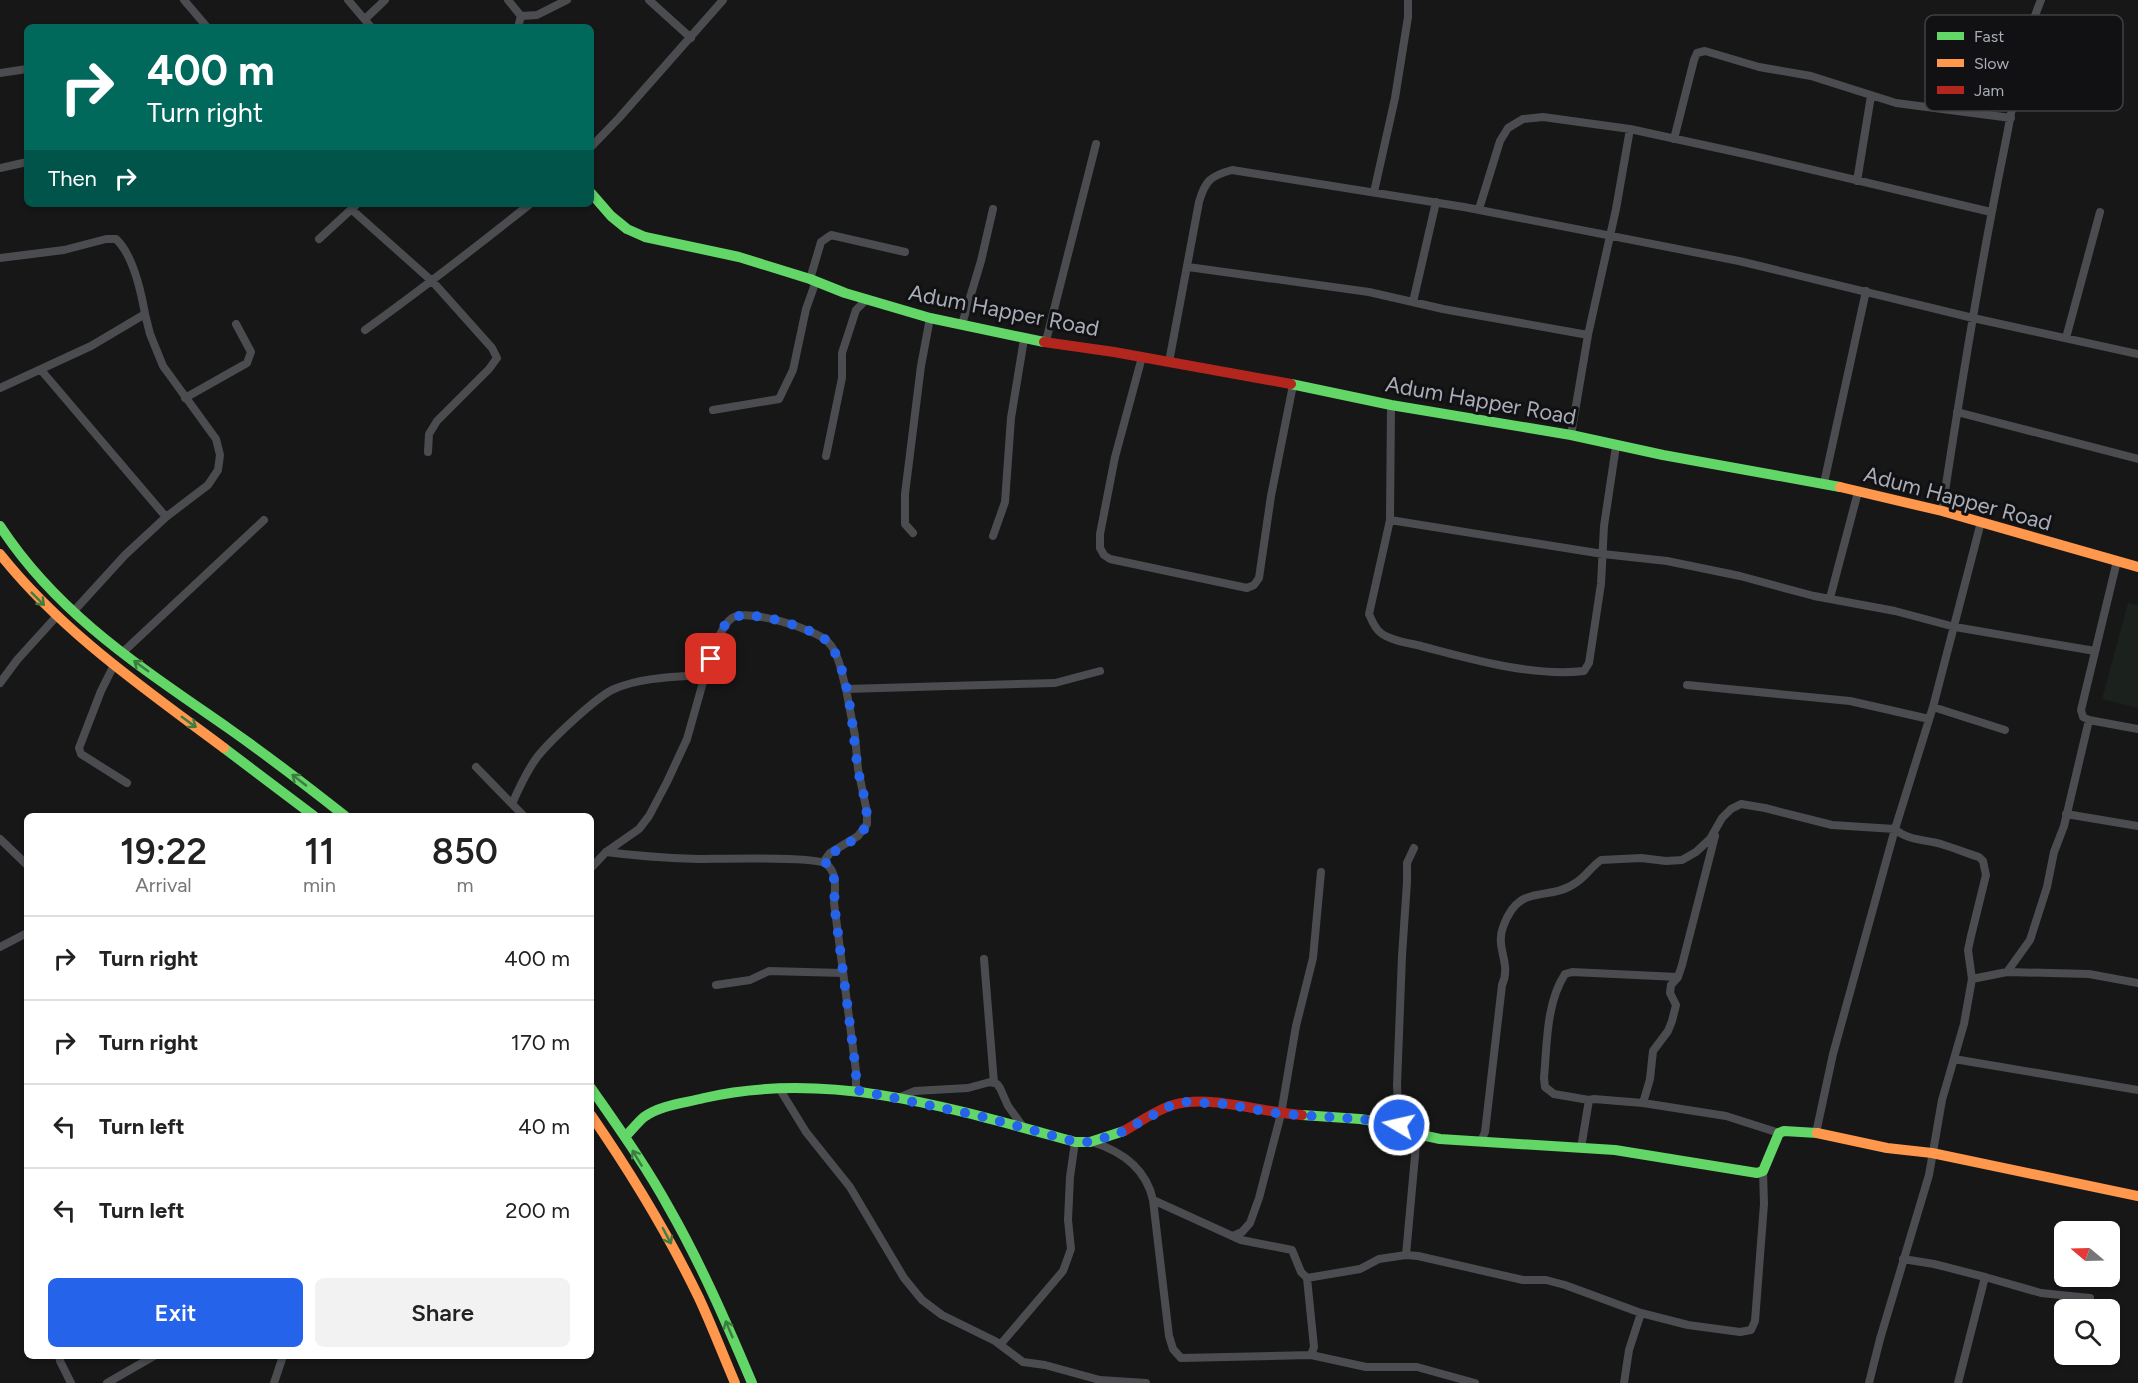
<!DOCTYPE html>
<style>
:root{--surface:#fff;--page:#f2f2f2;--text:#222;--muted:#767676;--line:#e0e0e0;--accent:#2563eb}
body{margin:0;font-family:Figtree,sans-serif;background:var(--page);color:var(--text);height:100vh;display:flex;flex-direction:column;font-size:22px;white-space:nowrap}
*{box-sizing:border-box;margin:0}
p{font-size:20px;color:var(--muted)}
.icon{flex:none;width:33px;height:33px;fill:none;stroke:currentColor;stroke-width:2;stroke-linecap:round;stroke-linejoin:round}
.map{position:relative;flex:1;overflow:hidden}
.drawer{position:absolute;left:24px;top:813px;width:570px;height:546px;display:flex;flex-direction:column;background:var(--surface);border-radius:9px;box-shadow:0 2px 4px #0004}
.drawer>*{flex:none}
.guide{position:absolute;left:24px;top:24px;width:570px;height:183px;border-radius:9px;box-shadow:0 2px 4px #0004;background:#00695c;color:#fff;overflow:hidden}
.needle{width:39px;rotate:289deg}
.tools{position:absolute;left:2054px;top:1221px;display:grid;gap:12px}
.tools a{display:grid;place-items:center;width:66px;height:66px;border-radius:9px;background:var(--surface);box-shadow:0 2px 4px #0004;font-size:30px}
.pin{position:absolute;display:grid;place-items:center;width:51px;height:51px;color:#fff;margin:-26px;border-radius:12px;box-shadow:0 3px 9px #0006}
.me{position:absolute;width:66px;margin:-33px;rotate:279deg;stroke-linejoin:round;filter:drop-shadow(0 0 4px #0008)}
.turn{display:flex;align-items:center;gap:21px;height:126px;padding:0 24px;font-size:27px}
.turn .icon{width:78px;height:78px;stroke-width:2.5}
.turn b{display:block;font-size:42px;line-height:51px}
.then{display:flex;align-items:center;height:57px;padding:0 24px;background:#0003;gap:12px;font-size:22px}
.eta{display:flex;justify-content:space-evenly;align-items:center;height:102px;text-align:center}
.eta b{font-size:36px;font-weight:600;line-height:42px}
.cta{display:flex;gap:12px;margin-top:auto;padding:12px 24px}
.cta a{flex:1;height:69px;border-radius:9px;background:var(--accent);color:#fff;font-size:24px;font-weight:600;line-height:69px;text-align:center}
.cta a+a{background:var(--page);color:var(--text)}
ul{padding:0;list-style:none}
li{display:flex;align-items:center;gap:18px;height:84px;padding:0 24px;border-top:2px solid var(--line)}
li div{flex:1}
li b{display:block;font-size:22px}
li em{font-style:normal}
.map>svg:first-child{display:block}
</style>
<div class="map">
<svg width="2138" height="1383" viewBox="0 0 2138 1383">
<rect width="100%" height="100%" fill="#171717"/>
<!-- green -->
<path fill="#1b211c" d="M2128,603L2138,605V708L2102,699Z"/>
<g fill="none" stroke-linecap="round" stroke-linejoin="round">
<!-- street -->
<path stroke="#4b4c50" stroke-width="8" d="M184,0L207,27
M348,0L371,27
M508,0L521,16L518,27
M649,0L691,38
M521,16L537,15L567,0
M365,19L385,0
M0,73L27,69
M1674,139L1694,60L1697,53L1705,51L1759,67L1811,76L1896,103L2011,118
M591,147L619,118L723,0
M0,168L27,162
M1857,181L1871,96
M1374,192L1395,98L1408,17V0
M351,209L433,282L492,348L497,358L489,369L437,421L429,434L428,452
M1479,209L1500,141L1508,128L1523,119L1543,117L1630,129L1754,156L1991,212
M319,239L356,205
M0,258L64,250L106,239H116C133,255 141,291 145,314L91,346L0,388
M1188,267L1369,292L1443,309L1588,335
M810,279L821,242L831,235L905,252
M1413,302L1436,202
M962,324L981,261L993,209
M365,330C422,289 476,247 530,204
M2066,338L2100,212
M1046,341L1096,144
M1142,357L1115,457L1100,534V548L1104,555L1110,559L1247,588L1254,585L1259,578L1271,496L1293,385
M1169,362L1199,202C1205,181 1210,176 1232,170L1464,207L1739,261L1973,318L2138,354
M41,370L166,517
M185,398L247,363L251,352L236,324
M1391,405L1390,520L1369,614C1372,621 1375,629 1381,633C1391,641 1409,643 1421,646C1471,659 1532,677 1584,671L1589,663L1601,584L1604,526L1616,446
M713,410L779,399L793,370L806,309L816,281
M1957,412L2138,459
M1571,435L1588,335L1616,209L1630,129
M826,456L842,378V353L856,310L867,299
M1824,483L1866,291
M1942,511C1960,392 1979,273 2003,155C2014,102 2020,50 2041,0
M1390,520L1603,554L1667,561L1740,576L1814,596L1895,611L1955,627L2095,651
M913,533L905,524V494L921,366L930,318
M993,536L1005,502L1011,418L1024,339
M2117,561L2081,710L2083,717L2089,720L2138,729
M1830,598L1858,492
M73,612L125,555L166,517L208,485L218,470L220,455L216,439L163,366L150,334L145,314
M122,653L264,520
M114,665L101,691L79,748L81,754L127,783
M0,683L17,660L56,617
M1687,685L1850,701L1929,719
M1933,707L2005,730
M476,767L512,804
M2066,814L2138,826
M524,816L512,804C519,788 527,770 538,756C551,740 596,697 614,689C642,677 675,677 705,675C711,660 719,627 732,618C747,608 816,629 828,642C839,653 842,675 846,689L1055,683L1100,671
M0,839L27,865
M606,852C636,856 668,858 698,859C718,859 816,856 826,864C838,872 835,890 834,903L856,1071V1090
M824,861L830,853L858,836L867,824V812L858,769L855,736L846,689
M591,868L606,852L639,829L649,816L667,782L687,739L705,675
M0,947L27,933
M984,959L994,1083
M2007,972L2030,940L2047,887L2054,852L2064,826L2089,720
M1972,979L2007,972L2089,974L2138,983
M716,985L750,980L769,971L843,973
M1954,1059L2138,1090
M779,1088L806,1132L850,1187L904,1278L922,1300L942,1315L995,1341L1023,1362L1045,1365L1100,1380L1146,1383
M898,1098L915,1091L968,1088L990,1082L997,1084L1000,1088L1008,1106L1024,1128
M1589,1100L1554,1094L1545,1087L1544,1078C1547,1045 1546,1003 1565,974L1572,972L1678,977
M1643,1103L1650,1079L1653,1051L1668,1031L1672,1021L1676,1005L1670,993L1671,985L1678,977L1682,965L1715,836
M1399,1125L1397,1085L1402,956L1407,882V863L1414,848
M1816,1133L1833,1054L1895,829L1933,707L1981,522
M1481,1141L1485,1132L1502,985C1512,963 1495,949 1503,927C1520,880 1547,904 1577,882C1586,876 1592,866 1601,860L1641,858L1666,861L1682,860L1696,852L1710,839L1722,818L1731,809L1741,804L1765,808L1832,825L1895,829C1906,840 1927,840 1941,844C1954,848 1966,853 1979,857L1983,861L1986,875L1971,936L1968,950L1972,979L1964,1024L1942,1100L1929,1175L1880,1339L1869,1383
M1092,1142C1121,1151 1146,1168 1153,1200L1241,1240L1292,1250L1301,1272L1307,1278L1360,1269L1379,1259L1406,1255L1418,1256L1523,1280H1546L1565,1285L1641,1313L1688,1325L1740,1332L1751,1330L1755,1321L1764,1204L1763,1171
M1581,1148L1589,1100L1594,1099L1643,1103L1726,1116L1779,1133
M1153,1200L1169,1336L1173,1349L1181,1358L1311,1355L1314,1347L1307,1278
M1233,1236L1242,1232L1250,1223L1259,1198L1281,1114L1296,1026L1313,958L1321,872
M1406,1255L1417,1134
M1903,1259L1934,1264L1985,1277L1958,1383
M1985,1277L2041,1293L2090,1298
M1000,1345L1063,1271L1071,1249L1068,1220L1070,1177L1075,1142
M1311,1355L1366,1367H1417L1475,1383
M59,1356L60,1361L71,1383
M107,1383L154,1356
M274,1383L283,1356
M1624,1383L1629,1350L1641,1313"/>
<!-- fast -->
<path stroke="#63d668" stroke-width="10" d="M591,193L611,216L627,229L645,237L739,257L810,279L845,293L930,318L1044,342
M1291,384L1391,405L1571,435L1663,455L1840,487
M0,526C58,615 142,668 228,728C268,756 307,786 345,816
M224,748L314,816
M591,1088C618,1127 646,1166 669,1208C701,1264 727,1324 752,1383
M1302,1115L1360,1119L1399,1125L1417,1134L1440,1139L1615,1150L1757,1173L1763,1171L1779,1133L1784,1131L1817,1133
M625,1137C631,1131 637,1123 644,1117C660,1105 685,1103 704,1098C829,1069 955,1109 1075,1142H1090L1124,1131"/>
<!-- slow -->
<path stroke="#ff974d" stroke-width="10" d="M1840,487L1942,511L2138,567
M0,554C62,632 145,689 224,748
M591,1115C631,1173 668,1234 699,1298C712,1326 723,1355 735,1383
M1817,1133L1887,1148L1932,1153L2138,1196"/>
<!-- jam -->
<path stroke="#b3261e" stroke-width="10" d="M1044,342L1114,352L1291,384
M1124,1131C1140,1122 1156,1110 1173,1105C1212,1094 1262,1113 1302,1115"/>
</g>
<!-- one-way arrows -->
<defs><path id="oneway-shaft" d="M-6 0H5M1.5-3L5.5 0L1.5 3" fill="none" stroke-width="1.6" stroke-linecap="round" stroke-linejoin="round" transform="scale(1.5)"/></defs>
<g stroke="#3e7d42">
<use href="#oneway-shaft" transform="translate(38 599) rotate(45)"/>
<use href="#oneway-shaft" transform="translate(141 666) rotate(-144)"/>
<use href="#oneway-shaft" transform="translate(189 722) rotate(36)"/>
<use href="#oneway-shaft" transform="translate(299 780) rotate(-142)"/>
<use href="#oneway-shaft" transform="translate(637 1158) rotate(-121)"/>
<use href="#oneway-shaft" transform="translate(667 1236) rotate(62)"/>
<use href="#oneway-shaft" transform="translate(729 1329) rotate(-113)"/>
</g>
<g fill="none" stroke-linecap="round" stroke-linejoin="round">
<!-- route -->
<path stroke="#2563eb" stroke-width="10" stroke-dasharray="0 18" d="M711,659C716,646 719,628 731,619C746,607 819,629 830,644C851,676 852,732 858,769C860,784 871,813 865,827C860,841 834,848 824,861C837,873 835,887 834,903L856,1071V1090L980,1116L1076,1142H1090L1118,1134L1170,1106L1186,1102L1225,1104L1281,1114L1360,1119L1399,1125"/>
</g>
<g text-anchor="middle" stroke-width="6" stroke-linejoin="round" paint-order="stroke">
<!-- street labels -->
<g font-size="22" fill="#a8adb8" stroke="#111113">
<text transform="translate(1004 310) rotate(11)" y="8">Adum Happer Road</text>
<text transform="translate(1481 400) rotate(10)" y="8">Adum Happer Road</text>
<text transform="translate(1958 498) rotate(15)" y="8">Adum Happer Road</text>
</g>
</g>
<!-- legend -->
<rect x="1925" y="15" width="198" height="96" rx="9" fill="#111113" stroke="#3e4045" stroke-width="1.5"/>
<rect x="1937" y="32" width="27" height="8" fill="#63d668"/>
<rect x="1937" y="59" width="27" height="8" fill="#ff974d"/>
<rect x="1937" y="86" width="27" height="8" fill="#b3261e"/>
<g font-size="16" fill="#a8adb8">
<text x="1974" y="42">Fast</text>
<text x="1974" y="69">Slow</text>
<text x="1974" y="96">Jam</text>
</g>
</svg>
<div class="tools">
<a><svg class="needle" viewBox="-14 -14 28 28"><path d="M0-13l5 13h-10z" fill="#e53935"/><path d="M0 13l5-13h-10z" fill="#767676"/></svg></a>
<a><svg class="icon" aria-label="search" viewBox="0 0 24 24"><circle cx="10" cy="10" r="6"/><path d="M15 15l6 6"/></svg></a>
</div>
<div class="pin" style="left:711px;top:659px;background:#d93025"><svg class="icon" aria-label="arrive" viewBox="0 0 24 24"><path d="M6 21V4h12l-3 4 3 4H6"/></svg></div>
<svg class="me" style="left:1399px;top:1125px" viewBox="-20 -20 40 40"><circle r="17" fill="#2563eb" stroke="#fff" stroke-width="3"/><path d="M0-11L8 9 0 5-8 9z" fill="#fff"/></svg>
<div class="guide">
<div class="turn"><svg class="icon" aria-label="right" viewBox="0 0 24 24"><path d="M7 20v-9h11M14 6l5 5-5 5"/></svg><div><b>400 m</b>Turn right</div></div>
<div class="then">Then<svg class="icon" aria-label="right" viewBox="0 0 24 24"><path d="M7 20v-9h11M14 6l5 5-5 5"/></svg></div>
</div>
<section class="drawer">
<div class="eta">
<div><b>19:22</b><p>Arrival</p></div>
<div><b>11</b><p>min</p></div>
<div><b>850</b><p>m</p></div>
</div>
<ul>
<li><svg class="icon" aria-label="right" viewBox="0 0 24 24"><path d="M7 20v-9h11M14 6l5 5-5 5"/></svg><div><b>Turn right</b></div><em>400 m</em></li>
<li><svg class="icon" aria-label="right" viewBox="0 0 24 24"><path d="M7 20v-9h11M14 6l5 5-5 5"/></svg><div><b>Turn right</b></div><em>170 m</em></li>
<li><svg class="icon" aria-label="left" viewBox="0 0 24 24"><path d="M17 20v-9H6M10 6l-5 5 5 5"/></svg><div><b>Turn left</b></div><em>40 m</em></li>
<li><svg class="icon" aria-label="left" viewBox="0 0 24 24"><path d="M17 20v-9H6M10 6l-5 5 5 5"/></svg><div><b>Turn left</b></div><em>200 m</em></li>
</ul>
<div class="cta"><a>Exit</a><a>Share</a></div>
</section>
</div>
